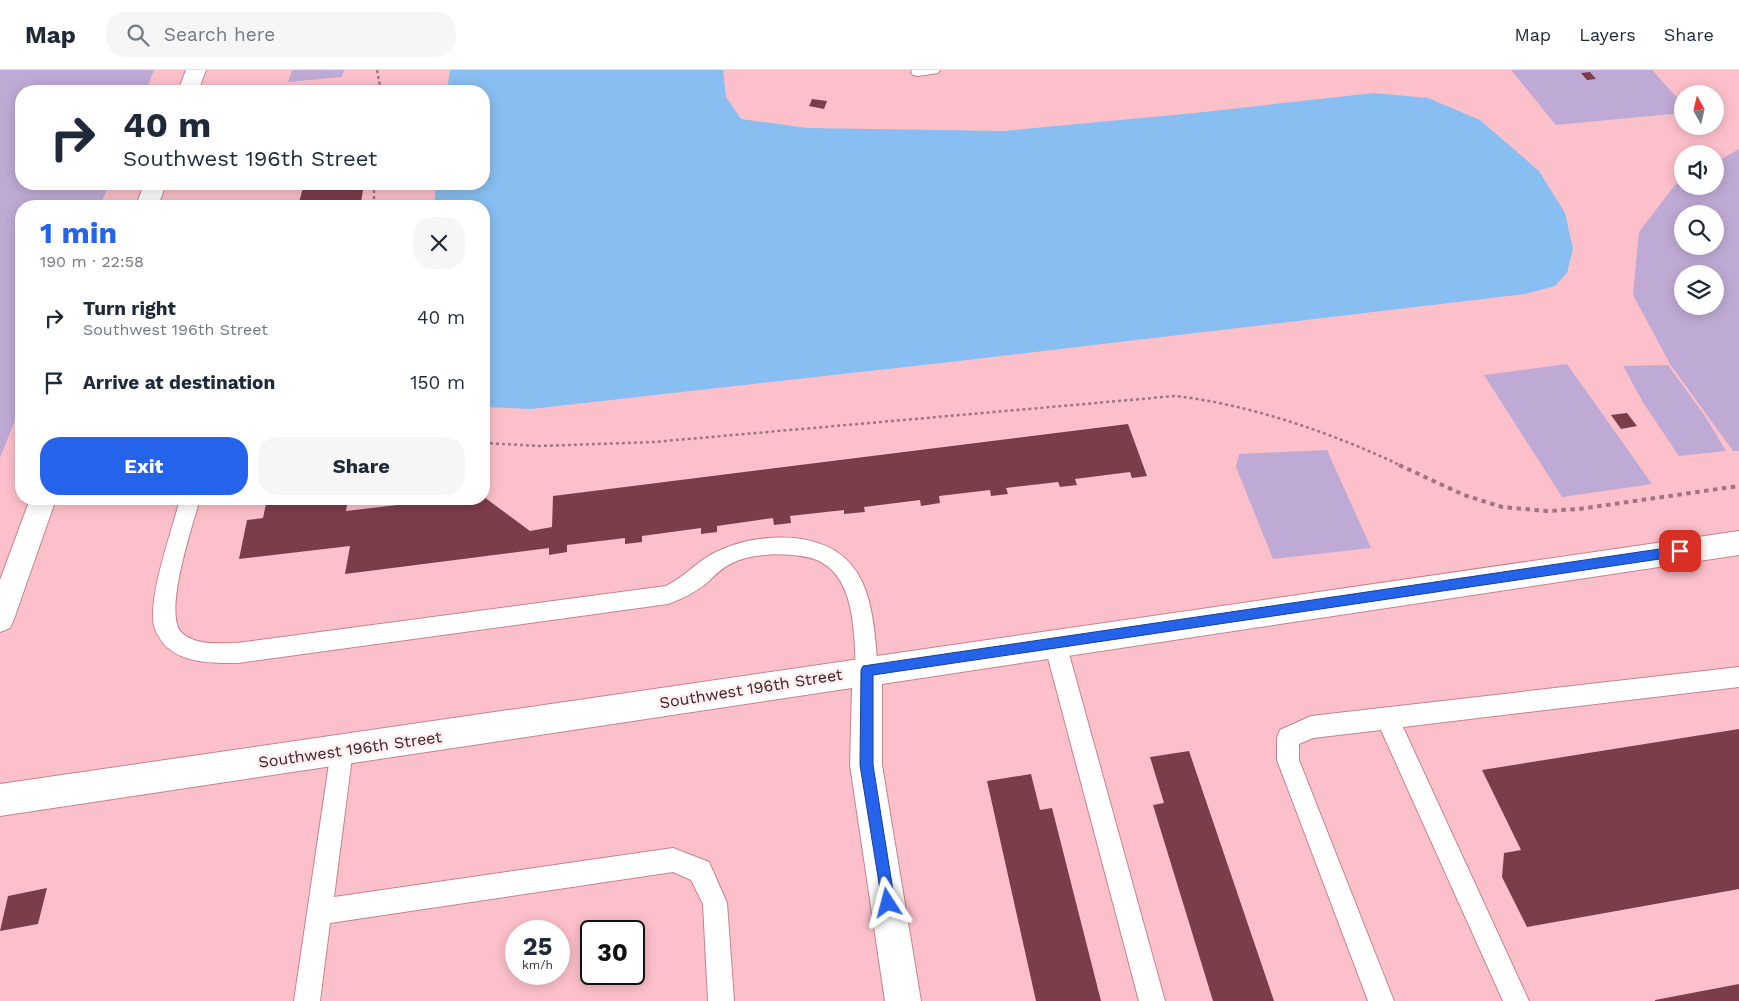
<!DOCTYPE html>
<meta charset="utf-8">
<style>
:root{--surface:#fff;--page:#f6f6f7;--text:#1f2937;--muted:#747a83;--line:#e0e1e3;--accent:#2563eb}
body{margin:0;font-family:"Work Sans",sans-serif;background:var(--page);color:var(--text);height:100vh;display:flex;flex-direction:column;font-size:19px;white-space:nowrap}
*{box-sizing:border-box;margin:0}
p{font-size:16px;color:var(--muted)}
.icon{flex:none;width:28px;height:28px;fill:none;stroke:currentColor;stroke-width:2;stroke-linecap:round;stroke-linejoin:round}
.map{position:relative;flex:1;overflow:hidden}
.drawer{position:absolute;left:15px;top:130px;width:475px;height:305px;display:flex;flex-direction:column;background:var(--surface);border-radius:20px;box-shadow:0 2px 12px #0003}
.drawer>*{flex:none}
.hud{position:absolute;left:15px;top:15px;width:475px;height:105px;border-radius:20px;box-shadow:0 2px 12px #0003;background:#fff;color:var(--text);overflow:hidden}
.needle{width:32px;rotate:352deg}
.buttons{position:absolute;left:1674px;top:15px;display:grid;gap:10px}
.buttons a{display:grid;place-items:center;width:50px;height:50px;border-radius:50%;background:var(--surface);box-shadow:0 2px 12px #0003;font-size:25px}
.speed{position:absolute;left:505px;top:850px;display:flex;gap:10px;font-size:25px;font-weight:700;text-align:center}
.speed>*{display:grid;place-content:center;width:65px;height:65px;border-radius:50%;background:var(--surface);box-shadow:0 2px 12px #0003;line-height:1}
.speed small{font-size:12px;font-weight:400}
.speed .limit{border:2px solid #111;border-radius:8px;background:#fff;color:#111}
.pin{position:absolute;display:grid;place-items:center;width:42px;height:42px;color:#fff;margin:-21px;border-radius:10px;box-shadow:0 2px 8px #0006}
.me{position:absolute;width:55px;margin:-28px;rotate:351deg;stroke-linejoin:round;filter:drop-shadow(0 0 4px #0008)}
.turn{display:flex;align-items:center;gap:18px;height:105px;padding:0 25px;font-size:22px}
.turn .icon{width:65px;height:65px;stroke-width:2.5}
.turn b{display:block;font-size:35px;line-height:42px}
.round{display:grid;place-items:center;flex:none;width:52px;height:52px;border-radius:20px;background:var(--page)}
.summary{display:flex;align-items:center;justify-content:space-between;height:85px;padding:0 25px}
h1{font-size:30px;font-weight:700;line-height:38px;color:var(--accent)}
.button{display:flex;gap:10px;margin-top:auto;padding:10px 25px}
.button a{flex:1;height:58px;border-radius:20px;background:var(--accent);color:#fff;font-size:20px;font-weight:700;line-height:58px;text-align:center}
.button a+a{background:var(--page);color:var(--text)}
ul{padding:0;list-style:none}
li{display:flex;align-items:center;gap:15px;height:65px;padding:0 25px}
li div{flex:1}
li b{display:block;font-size:19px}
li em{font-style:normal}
header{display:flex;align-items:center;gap:30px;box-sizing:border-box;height:70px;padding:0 25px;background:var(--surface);border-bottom:1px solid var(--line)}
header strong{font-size:24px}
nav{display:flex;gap:28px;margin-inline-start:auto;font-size:18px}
.search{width:350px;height:45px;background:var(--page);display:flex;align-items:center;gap:12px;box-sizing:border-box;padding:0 18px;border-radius:20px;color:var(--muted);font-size:19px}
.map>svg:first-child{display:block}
</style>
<header>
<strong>Map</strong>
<div class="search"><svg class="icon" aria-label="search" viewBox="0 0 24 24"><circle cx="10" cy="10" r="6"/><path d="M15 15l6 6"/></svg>Search here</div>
<nav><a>Map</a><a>Layers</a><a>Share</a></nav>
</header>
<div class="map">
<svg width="1739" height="931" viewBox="0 0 1739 931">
<rect width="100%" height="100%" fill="#fcc0ca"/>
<!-- green -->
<path fill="#bfaad5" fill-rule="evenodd" d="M0,0H154L146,21H21V114H109L100,136H21V335L0,388Z
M292,0H344L342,7L288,12Z
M1511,0H1652L1682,33V43L1556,55Z
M1739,79V381H1733L1670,294L1633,225L1639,162L1675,115L1682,111V116H1715V93ZM1682,144H1715V176H1682ZM1682,204H1715V236H1682Z
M1567,294L1652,414L1562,427L1484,305Z
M1668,295L1705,346L1726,381L1679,386L1644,334L1623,296Z
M1327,380L1371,478L1273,489L1236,397L1239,384Z"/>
<!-- water -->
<path fill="#88bef1" d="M450,0H723L726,27L741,49L807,58L1004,61L1195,43L1374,23L1428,28L1480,50L1539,101L1565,143L1573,179L1567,203L1555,216L1525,224L959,291L531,339L484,337V136H434L436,114H484V21H447Z"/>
<!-- building -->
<path fill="#7c3d4b" d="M1590,2L1596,9L1587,10L1581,3Z
M812,29L827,31L824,39L809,36Z
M304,114H364L361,132L353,133V136H298Z
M1627,343L1637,356L1621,359L1611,345Z
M1128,354L1147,406L1132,408L1130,402L1075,409L1077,415L1060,417L1058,412L1006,418L1008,424L991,426L990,420L939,426L940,433L921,436L920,430L864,437L865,442L844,444V440L790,446L791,453L774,455L773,448L717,456V462L701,464V458L642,466V472L625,474V468L567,475V482L549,485V478L345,504L350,476L239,489L247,450L263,448L267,429H348L346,441L448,429H484V427L530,461L552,457L553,426Z
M1739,659V819L1527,857L1502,807L1504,783L1521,780L1482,700Z
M1189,681L1274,931H1213L1153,735L1164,733L1150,687Z
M1031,704L1040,740L1052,738L1101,931H1036L987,711Z
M47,818L38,854L0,861L8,826Z
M1739,914V931H1655V930Z"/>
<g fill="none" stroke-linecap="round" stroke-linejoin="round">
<!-- service casing -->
<g stroke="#c8828f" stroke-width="2">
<path id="service" d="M912,0H940L938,3L918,6L913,5L911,2Z
M180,429H200C193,454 162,545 182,563C196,576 220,573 238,573L666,516C685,507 698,490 716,482C740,470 768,466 794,468C871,476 873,538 878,600L875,607L867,610L859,607L856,600C854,566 856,511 821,492C812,487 802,486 792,485C773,483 749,485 732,493C722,498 715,505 708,512C696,522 682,529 668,534L238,593C215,593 187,594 168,578C162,573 156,563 154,556C148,525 172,461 180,429Z
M1055,563L1063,566L1066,573L1165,931H1139L1044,573L1047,566Z
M1739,597V617L1403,657L1529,931H1503L1381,660L1313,668L1299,674V690L1394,931H1368L1277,690V668L1280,660L1311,646Z
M342,669L350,672L353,680L334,827L673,778L709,792L727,833L734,931H708L703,834L691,810L673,802L330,853L320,931H294L331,680L334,672Z"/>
</g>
<!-- minor casing -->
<g stroke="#c8828f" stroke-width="2">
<path id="minor" d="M1739,461V485L882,614V695L921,931H885L850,695L852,618L0,746V714L860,589L867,586L870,587Z"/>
</g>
<!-- tertiary casing -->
<g stroke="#c8828f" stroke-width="2">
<path id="tertiary" d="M186,0H206L198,21H178Z
M144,114H166L158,136H136Z
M30,429H56L14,549L10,558L0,562V510Z"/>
</g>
<!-- path-far1 -->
<path stroke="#a2757d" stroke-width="2.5" stroke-dasharray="3 3" stroke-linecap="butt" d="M377,0L381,21
M374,114V136
M484,373L540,376L654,372L1175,326C1249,334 1335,364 1402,396"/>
<!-- path -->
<path stroke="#a2757d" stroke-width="4" stroke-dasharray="4.5 4.5" stroke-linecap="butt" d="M1399,395L1464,425L1502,437L1547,441L1579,439L1739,416"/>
<!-- service -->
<use href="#service" fill="#fff" fill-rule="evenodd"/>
<!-- minor -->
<use href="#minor" fill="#fff" fill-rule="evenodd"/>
<!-- tertiary -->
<use href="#tertiary" fill="#fff" fill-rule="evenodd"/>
</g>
<!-- route -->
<path fill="#2563eb" stroke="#184099" d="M1680,476L1684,478L1686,481L1684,485L1680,486L873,605V695L895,833L893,838L888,840L883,838L860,695L861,600L863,596Z"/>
<g text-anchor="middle" stroke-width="5" stroke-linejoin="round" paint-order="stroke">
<!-- street labels -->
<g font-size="16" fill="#3c2026" stroke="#ffeff1">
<text transform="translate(751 618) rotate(-9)" y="6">Southwest 196th Street</text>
<text transform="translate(350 679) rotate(-8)" y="6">Southwest 196th Street</text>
</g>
</g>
</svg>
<div class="buttons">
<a><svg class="needle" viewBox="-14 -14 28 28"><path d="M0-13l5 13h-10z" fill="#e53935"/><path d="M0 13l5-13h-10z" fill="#747a83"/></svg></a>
<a><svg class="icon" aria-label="sound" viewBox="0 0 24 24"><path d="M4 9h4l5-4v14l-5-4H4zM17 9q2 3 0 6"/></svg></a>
<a><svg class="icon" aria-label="search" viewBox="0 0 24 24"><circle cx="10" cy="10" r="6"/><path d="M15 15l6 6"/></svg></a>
<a><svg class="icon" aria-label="layers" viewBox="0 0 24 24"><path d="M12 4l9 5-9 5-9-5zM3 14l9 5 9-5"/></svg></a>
</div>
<div class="speed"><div>25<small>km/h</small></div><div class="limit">30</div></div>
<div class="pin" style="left:1680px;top:481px;background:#d93025"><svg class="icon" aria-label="arrive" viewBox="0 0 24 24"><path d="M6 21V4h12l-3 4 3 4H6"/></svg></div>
<svg class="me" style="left:888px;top:833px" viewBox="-20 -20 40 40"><path d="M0-17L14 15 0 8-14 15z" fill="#2563eb" stroke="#fff" stroke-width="4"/></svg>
<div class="hud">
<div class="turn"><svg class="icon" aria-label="right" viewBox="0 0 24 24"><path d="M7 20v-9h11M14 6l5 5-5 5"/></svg><div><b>40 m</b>Southwest 196th Street</div></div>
</div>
<section class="drawer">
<div class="summary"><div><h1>1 min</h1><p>190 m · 22:58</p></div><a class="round"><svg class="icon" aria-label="close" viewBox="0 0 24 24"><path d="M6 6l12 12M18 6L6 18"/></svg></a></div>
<ul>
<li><svg class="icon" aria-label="right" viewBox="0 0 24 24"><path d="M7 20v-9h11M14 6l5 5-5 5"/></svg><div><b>Turn right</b><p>Southwest 196th Street</p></div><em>40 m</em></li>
<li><svg class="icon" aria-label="arrive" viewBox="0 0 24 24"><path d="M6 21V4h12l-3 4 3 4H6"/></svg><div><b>Arrive at destination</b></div><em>150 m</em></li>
</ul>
<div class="button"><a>Exit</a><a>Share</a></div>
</section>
</div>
